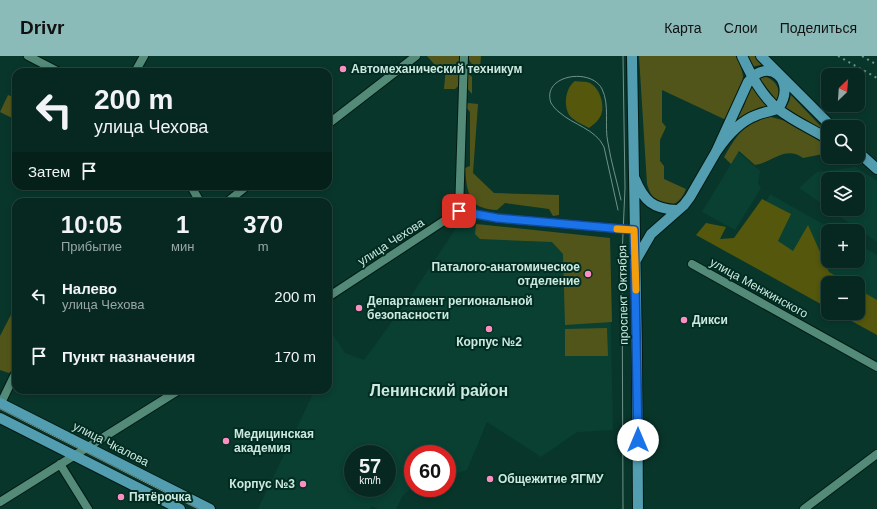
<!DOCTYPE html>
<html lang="ru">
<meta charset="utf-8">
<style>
:root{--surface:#072820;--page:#103029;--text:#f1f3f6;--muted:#98a6a5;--line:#28443e;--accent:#8bbbb9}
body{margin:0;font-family:Arial,sans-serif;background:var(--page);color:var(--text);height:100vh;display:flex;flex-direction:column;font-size:15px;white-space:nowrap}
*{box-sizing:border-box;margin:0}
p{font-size:13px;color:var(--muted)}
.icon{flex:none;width:22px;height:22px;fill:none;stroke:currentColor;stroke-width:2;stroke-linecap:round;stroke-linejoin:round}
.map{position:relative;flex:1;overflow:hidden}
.drawer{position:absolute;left:12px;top:142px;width:320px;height:196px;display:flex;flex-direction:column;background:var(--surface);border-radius:12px;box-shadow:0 2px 6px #0003,0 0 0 1px var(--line)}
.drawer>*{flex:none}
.hud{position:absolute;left:12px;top:12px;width:320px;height:122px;border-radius:12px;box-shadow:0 2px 6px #0003,0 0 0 1px var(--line);background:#072820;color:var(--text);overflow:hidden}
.needle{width:26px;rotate:25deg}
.tools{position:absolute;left:821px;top:12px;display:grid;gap:8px}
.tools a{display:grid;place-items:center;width:44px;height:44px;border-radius:8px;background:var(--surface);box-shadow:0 2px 6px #0003,0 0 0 1px var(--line);font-size:20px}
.speed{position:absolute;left:344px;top:389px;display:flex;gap:8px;font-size:20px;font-weight:700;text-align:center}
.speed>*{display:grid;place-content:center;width:52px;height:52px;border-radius:50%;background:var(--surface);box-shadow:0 2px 6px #0003,0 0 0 1px var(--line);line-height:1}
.speed small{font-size:10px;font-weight:400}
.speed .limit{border:6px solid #d22;background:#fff;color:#111}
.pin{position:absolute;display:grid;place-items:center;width:34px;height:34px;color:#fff;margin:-17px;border-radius:8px;box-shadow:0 2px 6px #0006}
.me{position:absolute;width:44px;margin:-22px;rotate:0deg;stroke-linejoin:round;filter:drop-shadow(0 0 3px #0008)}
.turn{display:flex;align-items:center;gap:14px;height:84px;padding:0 16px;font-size:18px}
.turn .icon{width:52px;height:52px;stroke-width:2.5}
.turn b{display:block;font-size:28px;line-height:34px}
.then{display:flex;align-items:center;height:38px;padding:0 16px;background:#0003;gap:8px;font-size:15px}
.eta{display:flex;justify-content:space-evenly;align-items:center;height:68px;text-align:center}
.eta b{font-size:24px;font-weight:800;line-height:28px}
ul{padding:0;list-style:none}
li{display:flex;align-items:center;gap:12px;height:60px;padding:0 16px}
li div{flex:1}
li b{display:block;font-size:15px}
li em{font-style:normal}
header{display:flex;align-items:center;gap:24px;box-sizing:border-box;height:56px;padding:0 20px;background:var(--accent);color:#111}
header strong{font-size:19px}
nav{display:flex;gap:22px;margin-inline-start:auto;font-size:14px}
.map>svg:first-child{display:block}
</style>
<header>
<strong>Drivr</strong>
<nav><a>Карта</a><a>Слои</a><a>Поделиться</a></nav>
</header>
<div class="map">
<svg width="877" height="453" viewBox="0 0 877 453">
<rect width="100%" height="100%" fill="#09362b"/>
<!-- built -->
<path fill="#094032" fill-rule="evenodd" d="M738,96L760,115L758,128L761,132L735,174L702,156Z
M856,111L877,125V186L829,153H858V123H828V152L799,132L817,116Z
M770,138L835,175H828V205H858V188L877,199V255L858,244V227H828L747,181Z
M470,169H476L609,182L613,374L577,376L541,401L487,366L467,414L447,420V398H413V431L403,439L396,453H378L372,450L370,453H258L315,334H328V271L345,297L364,304L413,237L456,172ZM353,398H387V432H353Z"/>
<!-- green -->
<path fill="#52551a" d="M427,0H460L458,30L455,33H444L446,11L434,8Z
M469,0H481L480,12L474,11L469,4Z
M639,0H737C739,7 743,15 743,22C742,35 733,49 728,61L724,63L662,34V66L666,71L660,84V105L664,110V123L686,133C681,147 669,155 656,144C651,140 649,134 647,128Z
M746,0H756L765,8L751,11Z
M468,17L472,21V38L467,32Z
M766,21C776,24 782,35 777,45L759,22Z
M752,27L771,51L734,69L744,50Z
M8,39L16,42V64L0,56Z
M791,39L828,78V79L785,53L789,46Z
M468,47L478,48L473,117L494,137L559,139V159L553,160L549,153L505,147L497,154C492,154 486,153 481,151C467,146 466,125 465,112L470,110V56L466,51Z
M771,61L786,65L828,90V97L803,102C785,89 772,107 755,109L739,95L731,108L724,101C736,81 745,63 771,61Z
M476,168L610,182L612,266L565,269L563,198L552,186L480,183L475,178Z
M16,249V311L15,314L9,317L0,314V280Z
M607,272L608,300H565V273Z"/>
<!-- forest -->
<path fill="#54570c" d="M575,25C579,26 586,25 590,27C600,32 606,51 600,61C598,65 593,69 589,72C584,69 574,65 570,60C563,51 565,32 575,25Z
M762,143L791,158L778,185L793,195L808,169L829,216L848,227H828V252L696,179L706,167L726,171L720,183L734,182Z
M858,233L877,244V279L837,257H858Z"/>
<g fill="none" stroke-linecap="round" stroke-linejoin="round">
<!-- minor casing -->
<g stroke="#001b14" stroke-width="10">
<path id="minor" d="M28,0L59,16
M135,16L144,0
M328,68L416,0
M191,130L200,146
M227,146L247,130
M459,155L464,0
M692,208L877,311
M328,241L459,155L497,162L635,174
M1,347L16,316
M60,408L88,453
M0,446L179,334
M804,453L877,398"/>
</g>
<!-- major casing -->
<g stroke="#001b14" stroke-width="12">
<path id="major" d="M632,0L637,300L638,453
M742,0C751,19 761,39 778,53C793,65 812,73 828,83
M761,0L832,71
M858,96L877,113
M635,123C644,145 653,153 677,154
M636,204L651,178L684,149L690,141L716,96L748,26C768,0 798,24 778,53C771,55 764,56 757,59C740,65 726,81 716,96
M0,347L210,453
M0,362L180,453"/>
</g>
<!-- minor -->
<use href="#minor" stroke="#538a78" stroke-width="8"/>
<!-- major -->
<use href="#major" stroke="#529db0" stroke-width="10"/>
<!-- tram -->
<path stroke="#6e9288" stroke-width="1" d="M623,0L625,132L622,200L623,453
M618,154L604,91C596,73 573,69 559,56C556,54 553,50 551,47C541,19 591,11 602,33C610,49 604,70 608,87C611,106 617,125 621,144
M0,353L198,453"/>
<!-- rail -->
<path stroke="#6e9288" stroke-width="2" stroke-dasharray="2 4" stroke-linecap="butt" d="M838,0L877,22
M862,0L877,9"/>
</g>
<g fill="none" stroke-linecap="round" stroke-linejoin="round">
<!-- route casing -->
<g stroke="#114b97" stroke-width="10">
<path id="route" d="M459,155L497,162L634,174L638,384"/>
</g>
<!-- route -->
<use href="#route" stroke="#1a73e8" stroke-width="7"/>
<!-- slow -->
<path stroke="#f59e0b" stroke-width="7" d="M617,173L634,174L636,234"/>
</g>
<!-- markers -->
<g fill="#fc8fc1" stroke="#002c21" stroke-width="1.5">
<circle cx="343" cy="13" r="4"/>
<circle cx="588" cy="218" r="4"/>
<circle cx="359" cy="252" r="4"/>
<circle cx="684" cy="264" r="4"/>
<circle cx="489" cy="273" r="4"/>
<circle cx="226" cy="385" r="4"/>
<circle cx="490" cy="423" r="4"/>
<circle cx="303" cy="428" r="4"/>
<circle cx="121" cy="441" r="4"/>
</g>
<g text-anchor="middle" stroke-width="4" stroke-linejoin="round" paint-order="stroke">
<!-- poi labels -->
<g font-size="12" font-weight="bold" fill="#cde9df" stroke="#002c21" text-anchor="start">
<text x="351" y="17">Автомеханический техникум</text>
<text x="580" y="215" text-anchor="end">Паталого-анатомическое<tspan x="580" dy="14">отделение</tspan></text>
<text x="367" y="249">Департамент региональной<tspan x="367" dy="14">безопасности</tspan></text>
<text x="692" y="268">Дикси</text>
<text x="489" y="290" text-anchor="middle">Корпус №2</text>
<text x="234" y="382">Медицинская<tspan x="234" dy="14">академия</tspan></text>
<text x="498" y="427">Общежитие ЯГМУ</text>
<text x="295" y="432" text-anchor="end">Корпус №3</text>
<text x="129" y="445">Пятёрочка</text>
</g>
<!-- street labels -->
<g font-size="12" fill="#cde9df" stroke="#002c21">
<text transform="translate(391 186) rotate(-33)" y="4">улица Чехова</text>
<text transform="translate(759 232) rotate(29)" y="4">улица Менжинского</text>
<text transform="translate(623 239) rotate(-91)" y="4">проспект Октября</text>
<text transform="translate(111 388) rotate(27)" y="4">улица Чкалова</text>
</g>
<!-- district labels -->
<g font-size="16" font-weight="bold" fill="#cde9df" stroke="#002c21">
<text x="439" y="340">Ленинский район</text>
</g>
</g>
</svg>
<div class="tools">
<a><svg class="needle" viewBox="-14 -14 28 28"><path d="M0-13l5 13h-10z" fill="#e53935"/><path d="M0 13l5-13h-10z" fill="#98a6a5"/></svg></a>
<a><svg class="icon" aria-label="search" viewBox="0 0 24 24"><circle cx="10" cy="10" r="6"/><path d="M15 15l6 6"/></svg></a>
<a><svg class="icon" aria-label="layers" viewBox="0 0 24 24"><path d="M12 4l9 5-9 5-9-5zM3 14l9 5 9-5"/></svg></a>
<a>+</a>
<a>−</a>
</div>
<div class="speed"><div>57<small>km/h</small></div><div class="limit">60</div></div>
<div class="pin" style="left:459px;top:155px;background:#d93025"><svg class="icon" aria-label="arrive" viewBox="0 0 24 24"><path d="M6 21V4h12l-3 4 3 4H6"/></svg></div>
<svg class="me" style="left:638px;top:384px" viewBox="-20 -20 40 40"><circle r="19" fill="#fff"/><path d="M0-13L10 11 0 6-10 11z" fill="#1a73e8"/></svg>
<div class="hud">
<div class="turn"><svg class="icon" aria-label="left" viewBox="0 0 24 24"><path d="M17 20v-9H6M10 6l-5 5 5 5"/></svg><div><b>200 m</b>улица Чехова</div></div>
<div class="then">Затем<svg class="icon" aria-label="arrive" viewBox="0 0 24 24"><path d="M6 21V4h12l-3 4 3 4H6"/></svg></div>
</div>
<section class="drawer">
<div class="eta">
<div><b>10:05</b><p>Прибытие</p></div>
<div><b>1</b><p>мин</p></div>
<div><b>370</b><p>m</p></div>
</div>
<ul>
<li><svg class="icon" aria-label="left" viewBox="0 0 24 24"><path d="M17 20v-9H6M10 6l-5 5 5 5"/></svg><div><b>Налево</b><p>улица Чехова</p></div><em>200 m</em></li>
<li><svg class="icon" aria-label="arrive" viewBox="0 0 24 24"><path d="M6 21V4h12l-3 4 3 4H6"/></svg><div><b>Пункт назначения</b></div><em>170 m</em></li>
</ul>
</section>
</div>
